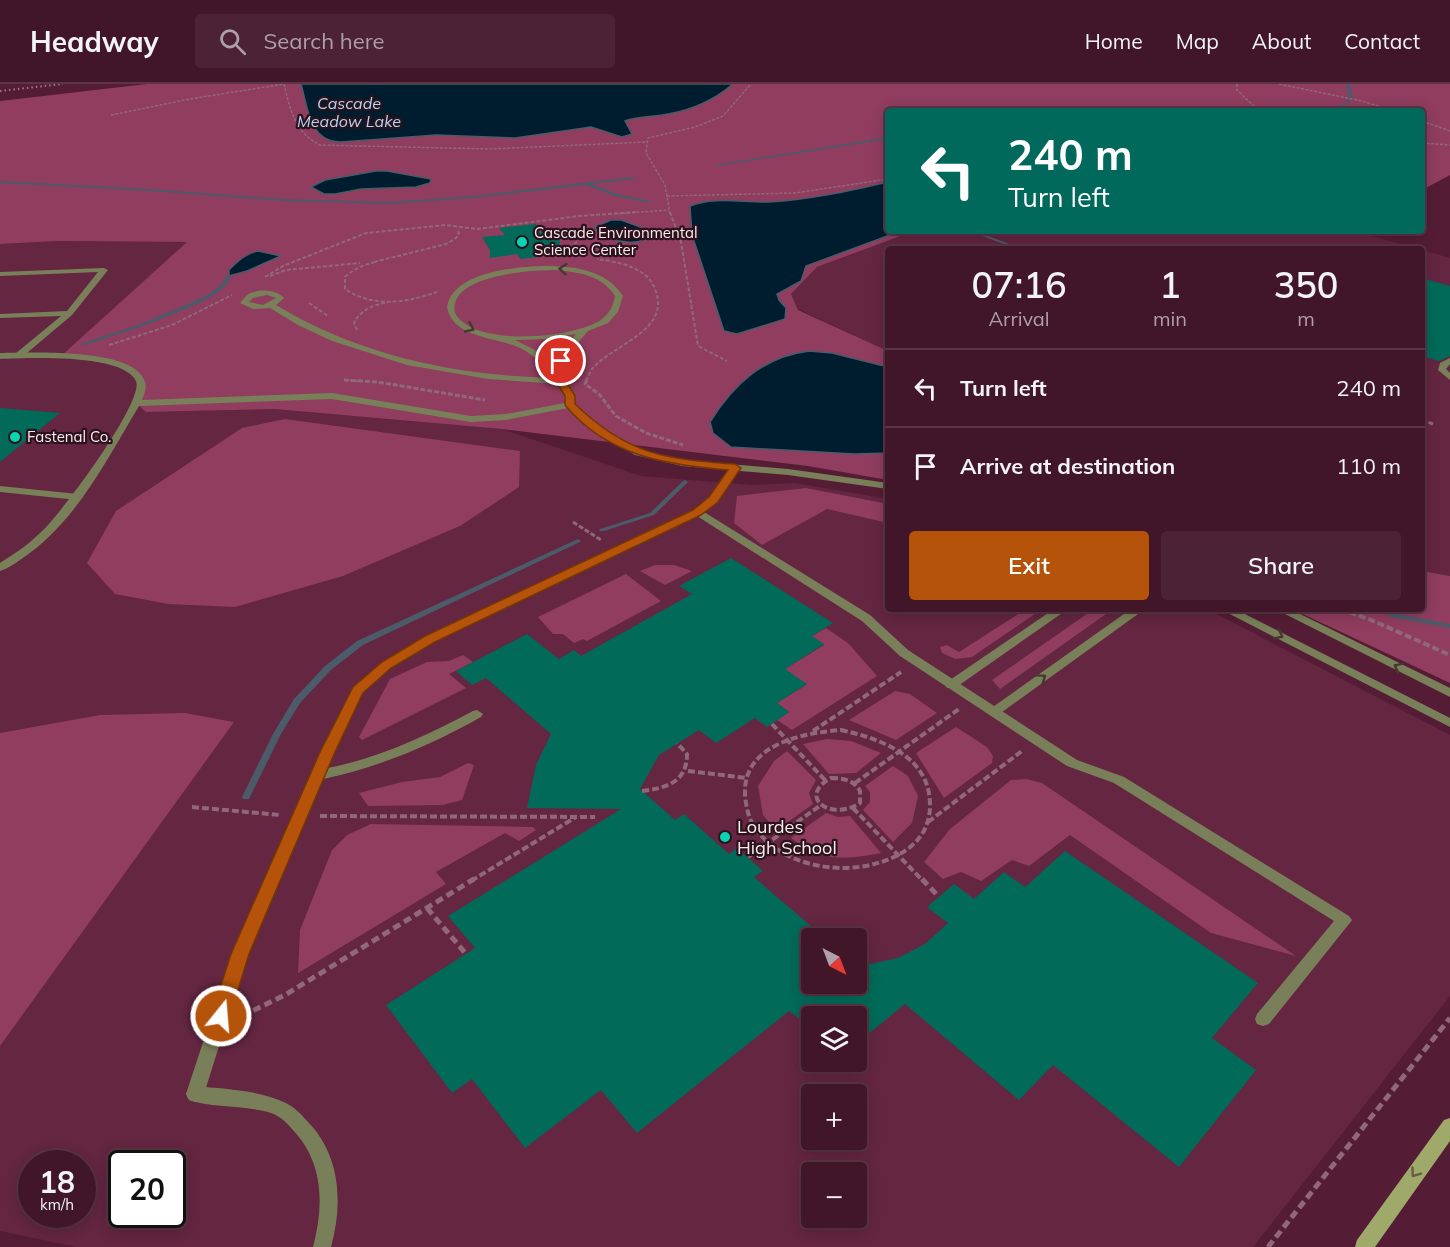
<!DOCTYPE html>
<meta charset="utf-8">
<style>
:root{--surface:#401628;--page:#4b2334;--text:#f1f3f6;--muted:#ae9fa8;--line:#593545;--accent:#b45309}
body{margin:0;font-family:Mulish,sans-serif;background:var(--page);color:var(--text);height:100vh;display:flex;flex-direction:column;font-size:22px;white-space:nowrap}
*{box-sizing:border-box;margin:0}
p{font-size:20px;color:var(--muted)}
.icon{flex:none;width:33px;height:33px;fill:none;stroke:currentColor;stroke-width:2;stroke-linecap:round;stroke-linejoin:round}
.map{position:relative;flex:1;overflow:hidden}
.drawer{position:absolute;left:885px;top:162px;width:540px;height:366px;display:flex;flex-direction:column;background:var(--surface);border-radius:6px;box-shadow:0 3px 15px #0003,0 0 0 2px var(--line)}
.drawer>*{flex:none}
.hud{position:absolute;left:885px;top:24px;width:540px;height:126px;border-radius:6px;box-shadow:0 3px 15px #0003,0 0 0 2px var(--line);background:#00695c;color:#fff;overflow:hidden}
.needle{width:39px;rotate:138deg}
.controls{position:absolute;left:801px;top:844px;display:grid;gap:12px}
.controls a{display:grid;place-items:center;width:66px;height:66px;border-radius:6px;background:var(--surface);box-shadow:0 3px 15px #0003,0 0 0 2px var(--line);font-size:30px}
.speed{position:absolute;left:18px;top:1066px;display:flex;gap:12px;font-size:30px;font-weight:700;text-align:center}
.speed>*{display:grid;place-content:center;width:78px;height:78px;border-radius:50%;background:var(--surface);box-shadow:0 3px 15px #0003,0 0 0 2px var(--line);line-height:1}
.speed small{font-size:15px;font-weight:400}
.speed .limit{border:3px solid #111;border-radius:9px;background:#fff;color:#111}
.pin{position:absolute;display:grid;place-items:center;width:51px;height:51px;color:#fff;margin:-26px;border:3px solid #fff;border-radius:50%;box-shadow:0 2px 6px #0007}
.me{position:absolute;width:66px;margin:-33px;rotate:17deg;stroke-linejoin:round;filter:drop-shadow(0 0 4px #0008)}
.turn{display:flex;align-items:center;gap:21px;height:126px;padding:0 24px;font-size:27px}
.turn .icon{width:78px;height:78px;stroke-width:2.5}
.turn b{display:block;font-size:42px;line-height:51px}
.eta{display:flex;justify-content:space-evenly;align-items:center;height:102px;text-align:center}
.eta b{font-size:36px;font-weight:600;line-height:42px}
.button{display:flex;gap:12px;margin-top:auto;padding:12px 24px}
.button a{flex:1;height:69px;border-radius:6px;background:var(--accent);color:#fff;font-size:24px;font-weight:600;line-height:69px;text-align:center}
.button a+a{background:var(--page);color:var(--text)}
ul{padding:0;list-style:none}
li{display:flex;align-items:center;gap:18px;height:78px;padding:0 24px;border-top:2px solid var(--line)}
li div{flex:1}
li b{display:block;font-size:22px}
li em{font-style:normal}
header{display:flex;align-items:center;gap:36px;box-sizing:border-box;height:84px;padding:0 30px;background:var(--surface);border-bottom:2px solid var(--line)}
header strong{font-size:28px}
nav{display:flex;gap:33px;margin-inline-start:auto;font-size:21px}
.search{width:420px;height:54px;background:var(--page);display:flex;align-items:center;gap:15px;box-sizing:border-box;padding:0 21px;border-radius:6px;color:var(--muted);font-size:22px}
.map>svg:first-child{display:block}
</style>
<header>
<strong>Headway</strong>
<div class="search"><svg class="icon" aria-label="search" viewBox="0 0 24 24"><circle cx="10" cy="10" r="6"/><path d="M15 15l6 6"/></svg>Search here</div>
<nav><a>Home</a><a>Map</a><a>About</a><a>Contact</a></nav>
</header>
<div class="map">
<svg width="1450" height="1163" viewBox="0 0 1450 1163">
<rect width="100%" height="100%" fill="#551d35"/>
<!-- built -->
<path fill="#642641" fill-rule="evenodd" d="M914,147H1355L1417,165H888V267L798,225L791,210L817,183Z
M58,157L188,158L106,278L135,290L146,328L274,325L502,345L641,392L751,401L795,399L888,415V525H1207L1450,651V912L1253,1163H77L0,1147V160ZM812,855H856V900H812ZM812,933H856V978H812ZM812,1011H856V1056H812ZM32,1080H82V1131H32ZM122,1080H172V1131H122ZM812,1089H856V1134H812Z
M1422,166L1450,174V492L1422,487Z"/>
<!-- green -->
<path fill="#903d5f" d="M147,0H1450V91L1422,106V27H888V147H914L817,183L791,210L798,226L888,267V396L808,382L502,345L274,325L146,328L136,319L140,295L119,281L61,272L187,158L58,157L0,160V17Z
M285,335L520,367L519,403L460,442L343,492L235,523L168,520L115,510L87,479L116,427L242,344Z
M806,404L888,420V439L827,425L762,461L734,439L737,412Z
M655,481H674L692,487L665,501L640,487Z
M1422,487L1450,492V599L1292,525H1422Z
M626,490L661,517L587,557L583,555L574,559L563,550H553L538,533Z
M1026,525H1042L972,573L955,575L942,569L940,563L947,561L959,568Z
M1094,525H1113L1000,605L992,596Z
M826,544L848,559L877,592L792,646L777,636L789,628L777,619L806,601L785,585L824,561L812,552Z
M463,571L473,578L449,590L466,604L362,656L359,653L390,595L427,578L449,577Z
M895,607L910,610L937,629L896,656L849,636Z
M185,629L234,638L0,962V649L100,631Z
M956,643L987,663L993,672L992,679L944,714L916,669Z
M827,655L851,657L881,669L856,689L829,690L803,660Z
M787,667L816,696L809,709L813,720L781,743L774,744L763,731L758,702L774,677Z
M468,679L474,681L462,716L443,721L368,722L359,709L402,698L440,693Z
M893,682L908,692L918,712L912,739L893,758L863,726L870,718V708L865,702Z
M1027,695L1042,699L1296,872L1211,849L1070,751L1029,782L1012,776L981,797L961,788L943,795L924,778L950,745L1011,696Z
M826,729L838,733L850,732L881,769C844,776 821,778 791,754Z
M371,740L533,743L536,746L519,757L505,749L436,788L446,800L298,889L300,846L332,766L347,751Z"/>
<!-- water -->
<path fill="#001d2f" stroke="#4b5b69" stroke-width="1.5" d="M301,0H733C714,16 692,26 668,30C654,33 639,32 625,37L632,50L622,53L591,43L515,54L436,51L341,58C309,58 308,24 301,0Z
M376,87H387L431,95L430,99L416,103L361,105L335,110H324L311,103L325,96Z
M888,98V147H901L806,182L801,197L777,210L779,216L786,224L785,235L737,250L724,247L692,151L690,122C715,112 743,119 769,118C809,116 849,107 888,98Z
M611,136H621L654,148C643,165 613,157 598,150L595,143Z
M258,167L281,172L247,187L229,192V186C238,177 245,170 258,167Z
M809,267L832,269L888,283V369L854,370L731,363L713,349L710,338C734,300 763,273 809,267Z"/>
<g fill="none" stroke-linecap="round" stroke-linejoin="round">
<!-- stream -->
<path fill="#4b5b69" fill-rule="evenodd" d="M1346,0H1350L1353,15C1346,23 1334,27 1323,27L1346,19L1349,15Z
M888,53V55L717,82L715,81Z
M633,93L635,94L634,95L591,100L617,110L649,117V119L615,112L586,101L473,114L388,120L283,117L150,107L0,99V97L150,105L283,115L388,118L473,112Z
M969,147H975L1023,165H1017Z
M227,191L231,192C229,196 227,201 223,204C211,215 193,222 178,228C148,241 116,251 85,261L80,260L138,241L186,221L207,211L221,201Z
M685,396L688,398L687,399L654,431L604,447H600L599,446L600,445L650,429L683,397Z
M578,455L581,457L580,458L363,561L331,586L300,619L281,650L249,715H243L242,713L273,650L294,615L325,582L357,557Z
M1375,525H1385L1398,530L1450,540V544L1396,534L1376,527Z"/>
</g>
<!-- building -->
<path fill="#016a59" d="M536,140L539,148L561,145L559,167L538,168L537,173L521,175L517,170L490,174V166L482,153L505,151L499,144Z
M1422,194L1450,202V272L1439,277L1422,272Z
M0,324L60,329L0,378Z
M731,474L833,539L812,552L824,560L785,585L807,600L777,619L789,628L767,643L755,634L716,659L699,646L659,671L640,705L675,736L684,730L729,770L737,764L763,787L754,793L812,843L800,883L812,884V900H856V883L898,874L925,860L948,839L927,823L954,800L974,815L1004,788L1025,803L1065,767L1258,899L1212,954L1256,986L1179,1083L1053,981L1019,1016L905,920L856,960V933H812V945L789,927L637,1049L601,1006L525,1064L472,995L452,1009L386,921L475,864L448,832L621,725L527,724L536,681L551,650L486,594L472,601L456,587L527,550L559,575L574,566L581,572L692,510L679,502Z"/>
<g fill="none" stroke-linecap="round" stroke-linejoin="round">
<!-- path-far4 -->
<path stroke="#916879" stroke-width="1.5" stroke-dasharray="3 1.5" stroke-linecap="butt" d="M284,0C290,25 295,49 320,61L489,65L647,58
M1237,0V6L1259,27
M1279,0L1362,17L1394,27
M111,31L190,15L284,0
M1422,37L1450,47
M1422,59L1450,61
M667,112L795,109L888,95
M614,130L669,126
M670,130L665,101L646,69L648,54L695,43L723,32L751,0"/>
<!-- path-far3 -->
<path stroke="#916879" stroke-width="2" stroke-dasharray="4 2" stroke-linecap="butt" d="M670,128L681,158L698,262L727,277
M560,148L573,150L579,155L566,171
M374,178L446,160L456,154L459,149L457,145
M375,178C363,181 354,185 345,193V205C373,224 408,219 439,207
M270,192L286,186L360,179
M265,193L283,182L366,149L446,141L477,145L579,132L637,128
M309,219L328,232
M357,246L354,239C361,225 374,221 388,218
M109,261L172,241L232,211
M344,296L363,297
M586,297C588,293 590,288 592,285C613,260 672,247 655,205C647,183 618,178 597,175"/>
<!-- path-far2 -->
<path stroke="#916879" stroke-width="3" stroke-dasharray="5 2" stroke-linecap="butt" d="M344,296L378,298L485,316
M587,296L585,300L599,310L616,332L646,349L683,361
M1422,336L1433,340
M573,438L601,456"/>
<!-- path-far1 -->
<path stroke="#916879" stroke-width="4" stroke-dasharray="7 3" stroke-linecap="butt" d="M1340,525L1369,535L1450,571
M772,640L825,696
M841,646C881,655 930,672 930,721C930,739 923,753 909,764C867,795 792,790 758,748C749,737 746,724 745,710C743,660 803,649 841,646Z
M813,647L901,588
M688,687L747,694
M831,694C843,694 854,696 860,707V719C831,738 796,713 831,694Z
M855,699L959,625
M642,707C667,704 687,698 687,670L677,659
M192,723L280,731
M853,724L923,797
M320,732L595,733
M928,738L1022,667
M748,773L821,721
M471,797L576,733"/>
<!-- path -->
<path stroke="#916879" stroke-width="5" stroke-dasharray="8 4.5" stroke-linecap="butt" d="M922,795L939,813
M427,824L466,870
M242,932L285,911L474,795
M1268,1163L1450,934"/>
<!-- lane -->
<path fill="#798059" fill-rule="evenodd" d="M543,182C572,182 606,185 623,212L618,228L608,239L588,247L574,263L566,279L562,292L572,308L574,321L570,324L566,321L564,312L559,300L488,295L407,281L332,257L298,241L270,224L253,225L240,219C241,218 246,212 247,211C256,204 277,205 284,214L276,221C360,272 457,292 555,294C545,282 534,271 520,264C497,253 452,254 447,223C453,188 515,183 543,182ZM555,186C578,188 602,191 615,212C613,222 610,229 601,236C573,254 474,264 455,229C447,191 532,186 555,186ZM267,211L276,214L263,221L249,218L253,214ZM576,250L563,267L556,284L535,266L515,256L548,255Z
M104,184L108,186L72,231L21,274H15V270L61,232L0,234V230L67,227L98,188L0,192V188Z
M1450,274V280L1446,285L1450,289V296L1438,286L1440,279Z
M735,381L740,384L717,417L704,428L870,531L908,566L1077,676L1124,693L1349,832L1352,836L1349,840L1269,940L1263,942L1257,940L1255,935L1257,930L1334,837L1114,699L1067,682L900,572L862,537L697,432L434,558L391,584L363,608L328,684C379,674 426,652 473,627L477,626L483,630L481,633C431,661 380,683 323,695L248,870L204,1010L201,1016L195,1018L189,1016L186,1010L232,870L321,668L354,603L383,578L426,552L693,426L709,413L732,382Z
M0,402L78,410L83,413L78,416L0,408Z"/>
<!-- street -->
<path fill="#798059" fill-rule="evenodd" d="M0,269C29,269 135,263 145,298C147,304 144,311 142,316L332,309L471,332L506,330L570,318L594,339L641,367L682,376L788,385L888,399V405L788,391L682,382L635,371L588,343L568,324L506,336L471,338L332,315L139,322C106,377 75,440 20,476C14,480 7,485 0,487V479C14,470 28,461 40,449C59,433 145,317 136,297C123,269 27,274 0,275Z
M1054,525H1068L955,604H947L945,601L947,598Z
M1131,525H1145L998,631H990L988,628L990,625Z
M1220,525H1235L1450,634V643Z
M1275,525H1290L1450,604V613Z
M195,1002C226,1005 258,1006 286,1019C294,1023 301,1030 307,1037C341,1071 343,1120 331,1163H313C324,1122 324,1079 293,1046C287,1039 280,1032 271,1029C245,1021 212,1024 189,1016L186,1010L189,1004Z"/>
<!-- secondary -->
<path fill="#9faa6a" fill-rule="evenodd" d="M1450,1034V1057L1375,1163H1355L1357,1156L1444,1036Z"/>
<!-- rail -->
<path stroke="#a07a89" stroke-width="2" stroke-dasharray="1.5 3" stroke-linecap="butt" d="M0,7L63,0"/>
</g>
<!-- one-way arrows -->
<defs><path id="oneway-chevron" d="M-2-3.5L2.5 0L-2 3.5" fill="none" stroke-width="1.6" stroke-linecap="round" stroke-linejoin="round" transform="scale(1.5)"/></defs>
<g stroke="#463831">
<use href="#oneway-chevron" transform="translate(563 185) rotate(-175)"/>
<use href="#oneway-chevron" transform="translate(470 244) rotate(25)"/>
<use href="#oneway-chevron" transform="translate(1279 551) rotate(27)"/>
<use href="#oneway-chevron" transform="translate(1398 583) rotate(-154)"/>
<use href="#oneway-chevron" transform="translate(1042 594) rotate(-35)"/>
</g>
<use stroke="#655e43" href="#oneway-chevron" transform="translate(1415 1089) rotate(126)"/>
<!-- route -->
<path fill="#b45309" stroke="#753606" stroke-width="1.5" d="M561,274L566,277L563,292L575,312V320C628,371 665,375 735,380L741,384L718,418L701,431L435,558L391,584L363,609L335,668L249,870L230,932L227,938L221,940L214,938L211,932L231,870L320,668L353,603L382,578L425,552L693,426L709,413L728,386C666,381 607,372 565,321V312L553,292L556,277Z"/>
<!-- markers -->
<g fill="#09d5b5" stroke="#2b121c" stroke-width="2">
<circle cx="522" cy="158" r="6"/>
<circle cx="15" cy="353" r="6"/>
<circle cx="725" cy="753" r="6"/>
</g>
<g text-anchor="middle" stroke-width="4.5" stroke-linejoin="round" paint-order="stroke">
<!-- far-poi labels -->
<g font-size="15" fill="#faebef" stroke="#2b121c" text-anchor="start">
<text x="534" y="154">Cascade Environmental<tspan x="534" dy="17">Science Center</tspan></text>
<text x="27" y="358">Fastenal Co.</text>
</g>
<!-- far-water labels -->
<g font-size="16" font-style="italic" fill="#abd9f7" stroke="#2b121c">
<text x="349" y="25">Cascade<tspan x="349" dy="18">Meadow Lake</tspan></text>
</g>
<!-- poi labels -->
<g font-size="18" fill="#faebef" stroke="#2b121c" text-anchor="start">
<text x="737" y="749">Lourdes<tspan x="737" dy="21">High School</tspan></text>
</g>
</g>
</svg>
<div class="controls">
<a><svg class="needle" viewBox="-14 -14 28 28"><path d="M0-13l5 13h-10z" fill="#e53935"/><path d="M0 13l5-13h-10z" fill="#ae9fa8"/></svg></a>
<a><svg class="icon" aria-label="layers" viewBox="0 0 24 24"><path d="M12 4l9 5-9 5-9-5zM3 14l9 5 9-5"/></svg></a>
<a>+</a>
<a>−</a>
</div>
<div class="speed"><div>18<small>km/h</small></div><div class="limit">20</div></div>
<div class="pin" style="left:561px;top:277px;background:#d93025"><svg class="icon" aria-label="arrive" viewBox="0 0 24 24"><path d="M6 21V4h12l-3 4 3 4H6"/></svg></div>
<svg class="me" style="left:221px;top:932px" viewBox="-20 -20 40 40"><circle r="17" fill="#b45309" stroke="#fff" stroke-width="3"/><path d="M0-11L8 9 0 5-8 9z" fill="#fff"/></svg>
<div class="hud">
<div class="turn"><svg class="icon" aria-label="left" viewBox="0 0 24 24"><path d="M17 20v-9H6M10 6l-5 5 5 5"/></svg><div><b>240 m</b>Turn left</div></div>
</div>
<section class="drawer">
<div class="eta">
<div><b>07:16</b><p>Arrival</p></div>
<div><b>1</b><p>min</p></div>
<div><b>350</b><p>m</p></div>
</div>
<ul>
<li><svg class="icon" aria-label="left" viewBox="0 0 24 24"><path d="M17 20v-9H6M10 6l-5 5 5 5"/></svg><div><b>Turn left</b></div><em>240 m</em></li>
<li><svg class="icon" aria-label="arrive" viewBox="0 0 24 24"><path d="M6 21V4h12l-3 4 3 4H6"/></svg><div><b>Arrive at destination</b></div><em>110 m</em></li>
</ul>
<div class="button"><a>Exit</a><a>Share</a></div>
</section>
</div>
